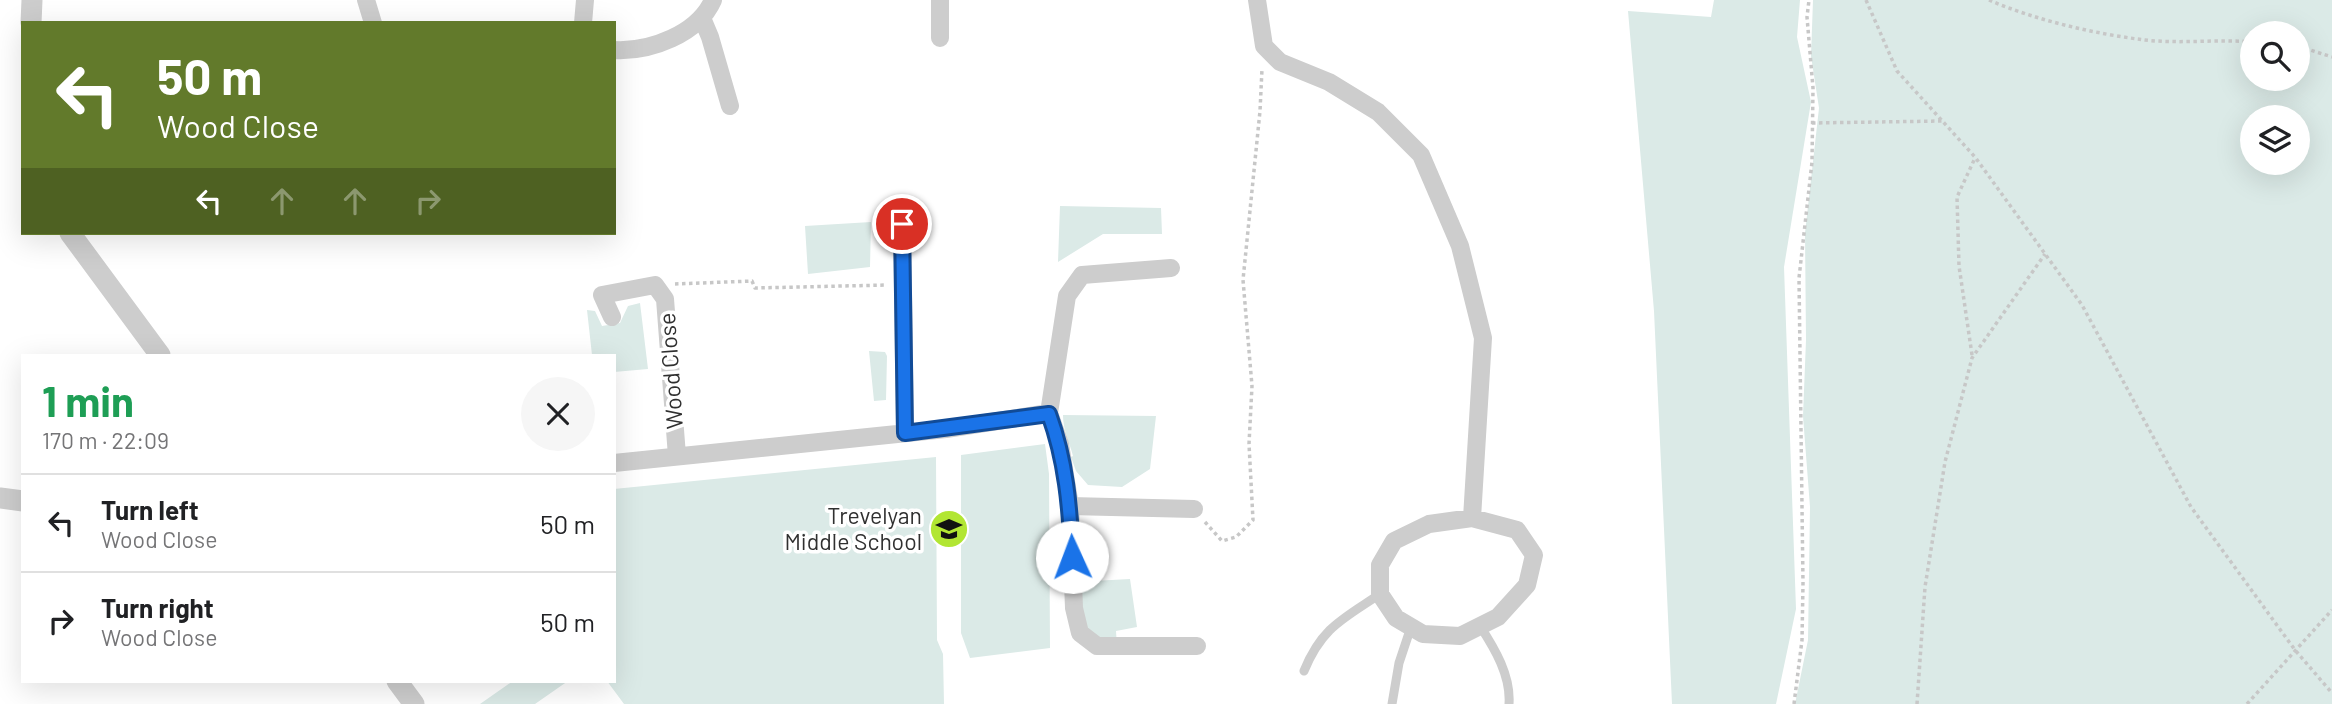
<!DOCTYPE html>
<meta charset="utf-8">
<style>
:root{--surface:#fff;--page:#f6f6f6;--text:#202124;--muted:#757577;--line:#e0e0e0}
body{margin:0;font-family:Barlow,sans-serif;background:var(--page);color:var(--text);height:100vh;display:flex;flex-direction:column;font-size:26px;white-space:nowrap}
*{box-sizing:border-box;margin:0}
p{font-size:23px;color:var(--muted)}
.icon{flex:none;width:38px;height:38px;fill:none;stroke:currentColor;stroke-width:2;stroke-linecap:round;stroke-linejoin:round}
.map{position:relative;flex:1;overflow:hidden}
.details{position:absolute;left:21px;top:354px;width:595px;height:329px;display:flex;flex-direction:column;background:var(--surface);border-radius:0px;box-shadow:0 7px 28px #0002}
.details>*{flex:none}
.top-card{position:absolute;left:21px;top:21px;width:595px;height:214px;border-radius:0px;box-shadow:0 7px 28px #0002;background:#627a2b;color:#fff;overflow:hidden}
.tools{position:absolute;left:2240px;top:21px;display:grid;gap:14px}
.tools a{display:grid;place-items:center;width:70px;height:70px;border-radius:50%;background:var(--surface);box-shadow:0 7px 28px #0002;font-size:35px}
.pin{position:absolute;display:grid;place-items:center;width:60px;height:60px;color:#fff;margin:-30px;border:4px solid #fff;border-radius:50%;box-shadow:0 2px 7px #0007}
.me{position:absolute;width:77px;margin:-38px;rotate:358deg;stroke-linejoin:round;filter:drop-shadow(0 0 5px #0008)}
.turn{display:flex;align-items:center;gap:24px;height:147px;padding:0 21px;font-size:32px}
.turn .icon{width:91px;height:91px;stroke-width:2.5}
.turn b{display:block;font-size:49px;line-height:60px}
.lanes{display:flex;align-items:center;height:66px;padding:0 21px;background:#0003;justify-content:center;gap:35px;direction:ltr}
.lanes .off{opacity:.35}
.round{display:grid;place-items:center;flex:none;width:74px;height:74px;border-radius:37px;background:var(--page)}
.summary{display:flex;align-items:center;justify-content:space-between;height:119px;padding:0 21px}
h1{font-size:42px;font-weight:700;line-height:52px;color:#1e9e55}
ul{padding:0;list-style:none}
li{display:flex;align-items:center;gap:21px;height:98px;padding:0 21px;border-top:2px solid var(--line)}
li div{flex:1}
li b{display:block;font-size:26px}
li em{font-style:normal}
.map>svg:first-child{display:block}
</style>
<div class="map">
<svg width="2332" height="704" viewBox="0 0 2332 704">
<rect width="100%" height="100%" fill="#fff"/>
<!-- green -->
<path fill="#dbeae7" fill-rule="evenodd" d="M1714,0H1800L1797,37L1811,102L1784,267L1796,609L1776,704H1672L1654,311L1628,11L1711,17Z
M1813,0H2332V704H1795L1808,640L1810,507L1803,416L1806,340L1805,233L1819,108L1811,56ZM2252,33H2298V79H2252ZM2298,117V163H2252V117Z
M1060,206L1161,208L1162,234H1103L1058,262Z
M871,222L870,267L808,274L805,226Z
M640,303L648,369L614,372V355H592L587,310L595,311L602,326L620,323L628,306Z
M869,351L885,352L887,356L886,400L874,401Z
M1063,415L1156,416L1150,469L1122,487L1088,485L1076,471L1071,457L1073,456C1069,441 1063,430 1063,415Z
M1045,444L1049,474L1050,648L970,658L961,633V455Z
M936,457L937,640L943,654L944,704H624L607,681H614V489Z
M1130,579L1137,627L1116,631L1117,647L1087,635L1074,582Z
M513,681H568L535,704H480Z"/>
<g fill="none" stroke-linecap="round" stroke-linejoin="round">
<!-- path -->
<path stroke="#c7c7c7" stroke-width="3.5" stroke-dasharray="3.5 3.5" stroke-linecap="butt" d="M1866,0L1897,71L1975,157L2082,305L2191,507L2295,650L2332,693
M1989,0C2035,20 2095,34 2145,40C2180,44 2217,39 2252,42
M2298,46L2332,57
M1812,123L1942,121
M675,284L752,281L755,288L887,285
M1972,355L1959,266L1957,197L1975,158
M1205,522L1222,541L1236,537L1253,520L1249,444L1252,386L1243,280L1260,111L1262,69
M1794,704L1802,640L1803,583L1799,278L1812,162L1813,88L1807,17L1809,0
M1917,704L1925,587L1945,462L1972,358L2045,254
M2247,704L2332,610"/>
<!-- service -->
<path stroke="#cdcdcd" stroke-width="9" d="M1480,626C1495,649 1511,676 1509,704
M1304,671C1322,627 1343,619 1380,594
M1392,704L1399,663L1411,627"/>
<!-- minor -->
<path stroke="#cdcdcd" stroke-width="18" d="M366,0L373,23
M1257,0L1264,46L1280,62L1329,82L1378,112L1421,155L1460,246L1483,338L1472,518
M702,18L710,37L730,106
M583,23L585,0
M940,38V0
M614,50C650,52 698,34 713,0
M902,224L905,433
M1171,268L1082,275L1067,296L1049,413L1060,444L1070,506L1074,608L1080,633L1097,646H1197
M612,317L602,295L655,285L665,299L677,456
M614,463L946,429L1049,413
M1070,506L1194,509
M1472,518L1517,530L1534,555L1527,585L1498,617L1460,636L1423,634L1396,618L1380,594V565L1394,541L1429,524Z"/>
<!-- tertiary -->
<path stroke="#cdcdcd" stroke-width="21" d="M31,23L32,0
M70,233L160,355
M0,498L23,501
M397,681L414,704"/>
</g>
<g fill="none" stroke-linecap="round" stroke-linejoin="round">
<!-- route casing -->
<g stroke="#114b97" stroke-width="18">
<path id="route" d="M902,224L905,433L1049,414C1066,461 1070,507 1072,557"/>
</g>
<!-- route -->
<use href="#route" stroke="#1a73e8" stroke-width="12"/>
</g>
<!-- icons -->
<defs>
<g id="school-disc" transform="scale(2.0125)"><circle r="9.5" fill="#b2e633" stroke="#fff"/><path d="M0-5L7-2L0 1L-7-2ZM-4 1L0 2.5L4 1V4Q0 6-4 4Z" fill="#111"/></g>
</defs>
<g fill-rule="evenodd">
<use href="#school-disc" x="949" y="529"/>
</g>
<g text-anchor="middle" stroke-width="7" stroke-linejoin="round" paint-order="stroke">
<!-- street labels -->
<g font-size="23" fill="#303030" stroke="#fff">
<text transform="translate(671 371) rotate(-94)" y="8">Wood Close</text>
</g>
<!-- poi labels -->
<g font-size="23" fill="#303030" stroke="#fff" text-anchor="end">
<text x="922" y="524">Trevelyan<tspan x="922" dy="26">Middle School</tspan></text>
</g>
</g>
</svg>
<div class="tools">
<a><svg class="icon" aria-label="search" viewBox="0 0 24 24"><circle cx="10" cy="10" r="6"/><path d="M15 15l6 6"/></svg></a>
<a><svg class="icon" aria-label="layers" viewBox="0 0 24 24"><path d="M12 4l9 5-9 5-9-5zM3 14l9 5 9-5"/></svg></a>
</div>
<div class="pin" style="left:902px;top:224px;background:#d93025"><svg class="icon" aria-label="arrive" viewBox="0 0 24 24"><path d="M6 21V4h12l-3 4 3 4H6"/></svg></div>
<svg class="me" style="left:1072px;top:557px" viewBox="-20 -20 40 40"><circle r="19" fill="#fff"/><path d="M0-13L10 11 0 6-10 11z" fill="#1a73e8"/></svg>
<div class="top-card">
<div class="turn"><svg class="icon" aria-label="left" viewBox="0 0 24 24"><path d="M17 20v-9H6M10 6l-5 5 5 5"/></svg><div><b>50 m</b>Wood Close</div></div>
<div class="lanes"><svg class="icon" aria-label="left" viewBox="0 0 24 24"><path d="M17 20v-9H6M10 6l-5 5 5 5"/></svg><svg class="icon off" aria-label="ahead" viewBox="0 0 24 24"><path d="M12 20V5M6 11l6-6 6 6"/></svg><svg class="icon off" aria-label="ahead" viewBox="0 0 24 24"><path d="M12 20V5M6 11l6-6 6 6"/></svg><svg class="icon off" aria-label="right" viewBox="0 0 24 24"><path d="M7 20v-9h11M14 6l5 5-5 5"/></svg></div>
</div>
<section class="details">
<div class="summary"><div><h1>1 min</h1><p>170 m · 22:09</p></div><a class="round"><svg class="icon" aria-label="close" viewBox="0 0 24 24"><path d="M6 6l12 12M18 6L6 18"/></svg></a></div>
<ul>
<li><svg class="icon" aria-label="left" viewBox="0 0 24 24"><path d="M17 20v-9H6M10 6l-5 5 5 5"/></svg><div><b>Turn left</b><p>Wood Close</p></div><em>50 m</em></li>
<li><svg class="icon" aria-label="right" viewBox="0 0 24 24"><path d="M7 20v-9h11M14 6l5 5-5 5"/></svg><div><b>Turn right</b><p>Wood Close</p></div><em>50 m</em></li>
</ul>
</section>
</div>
